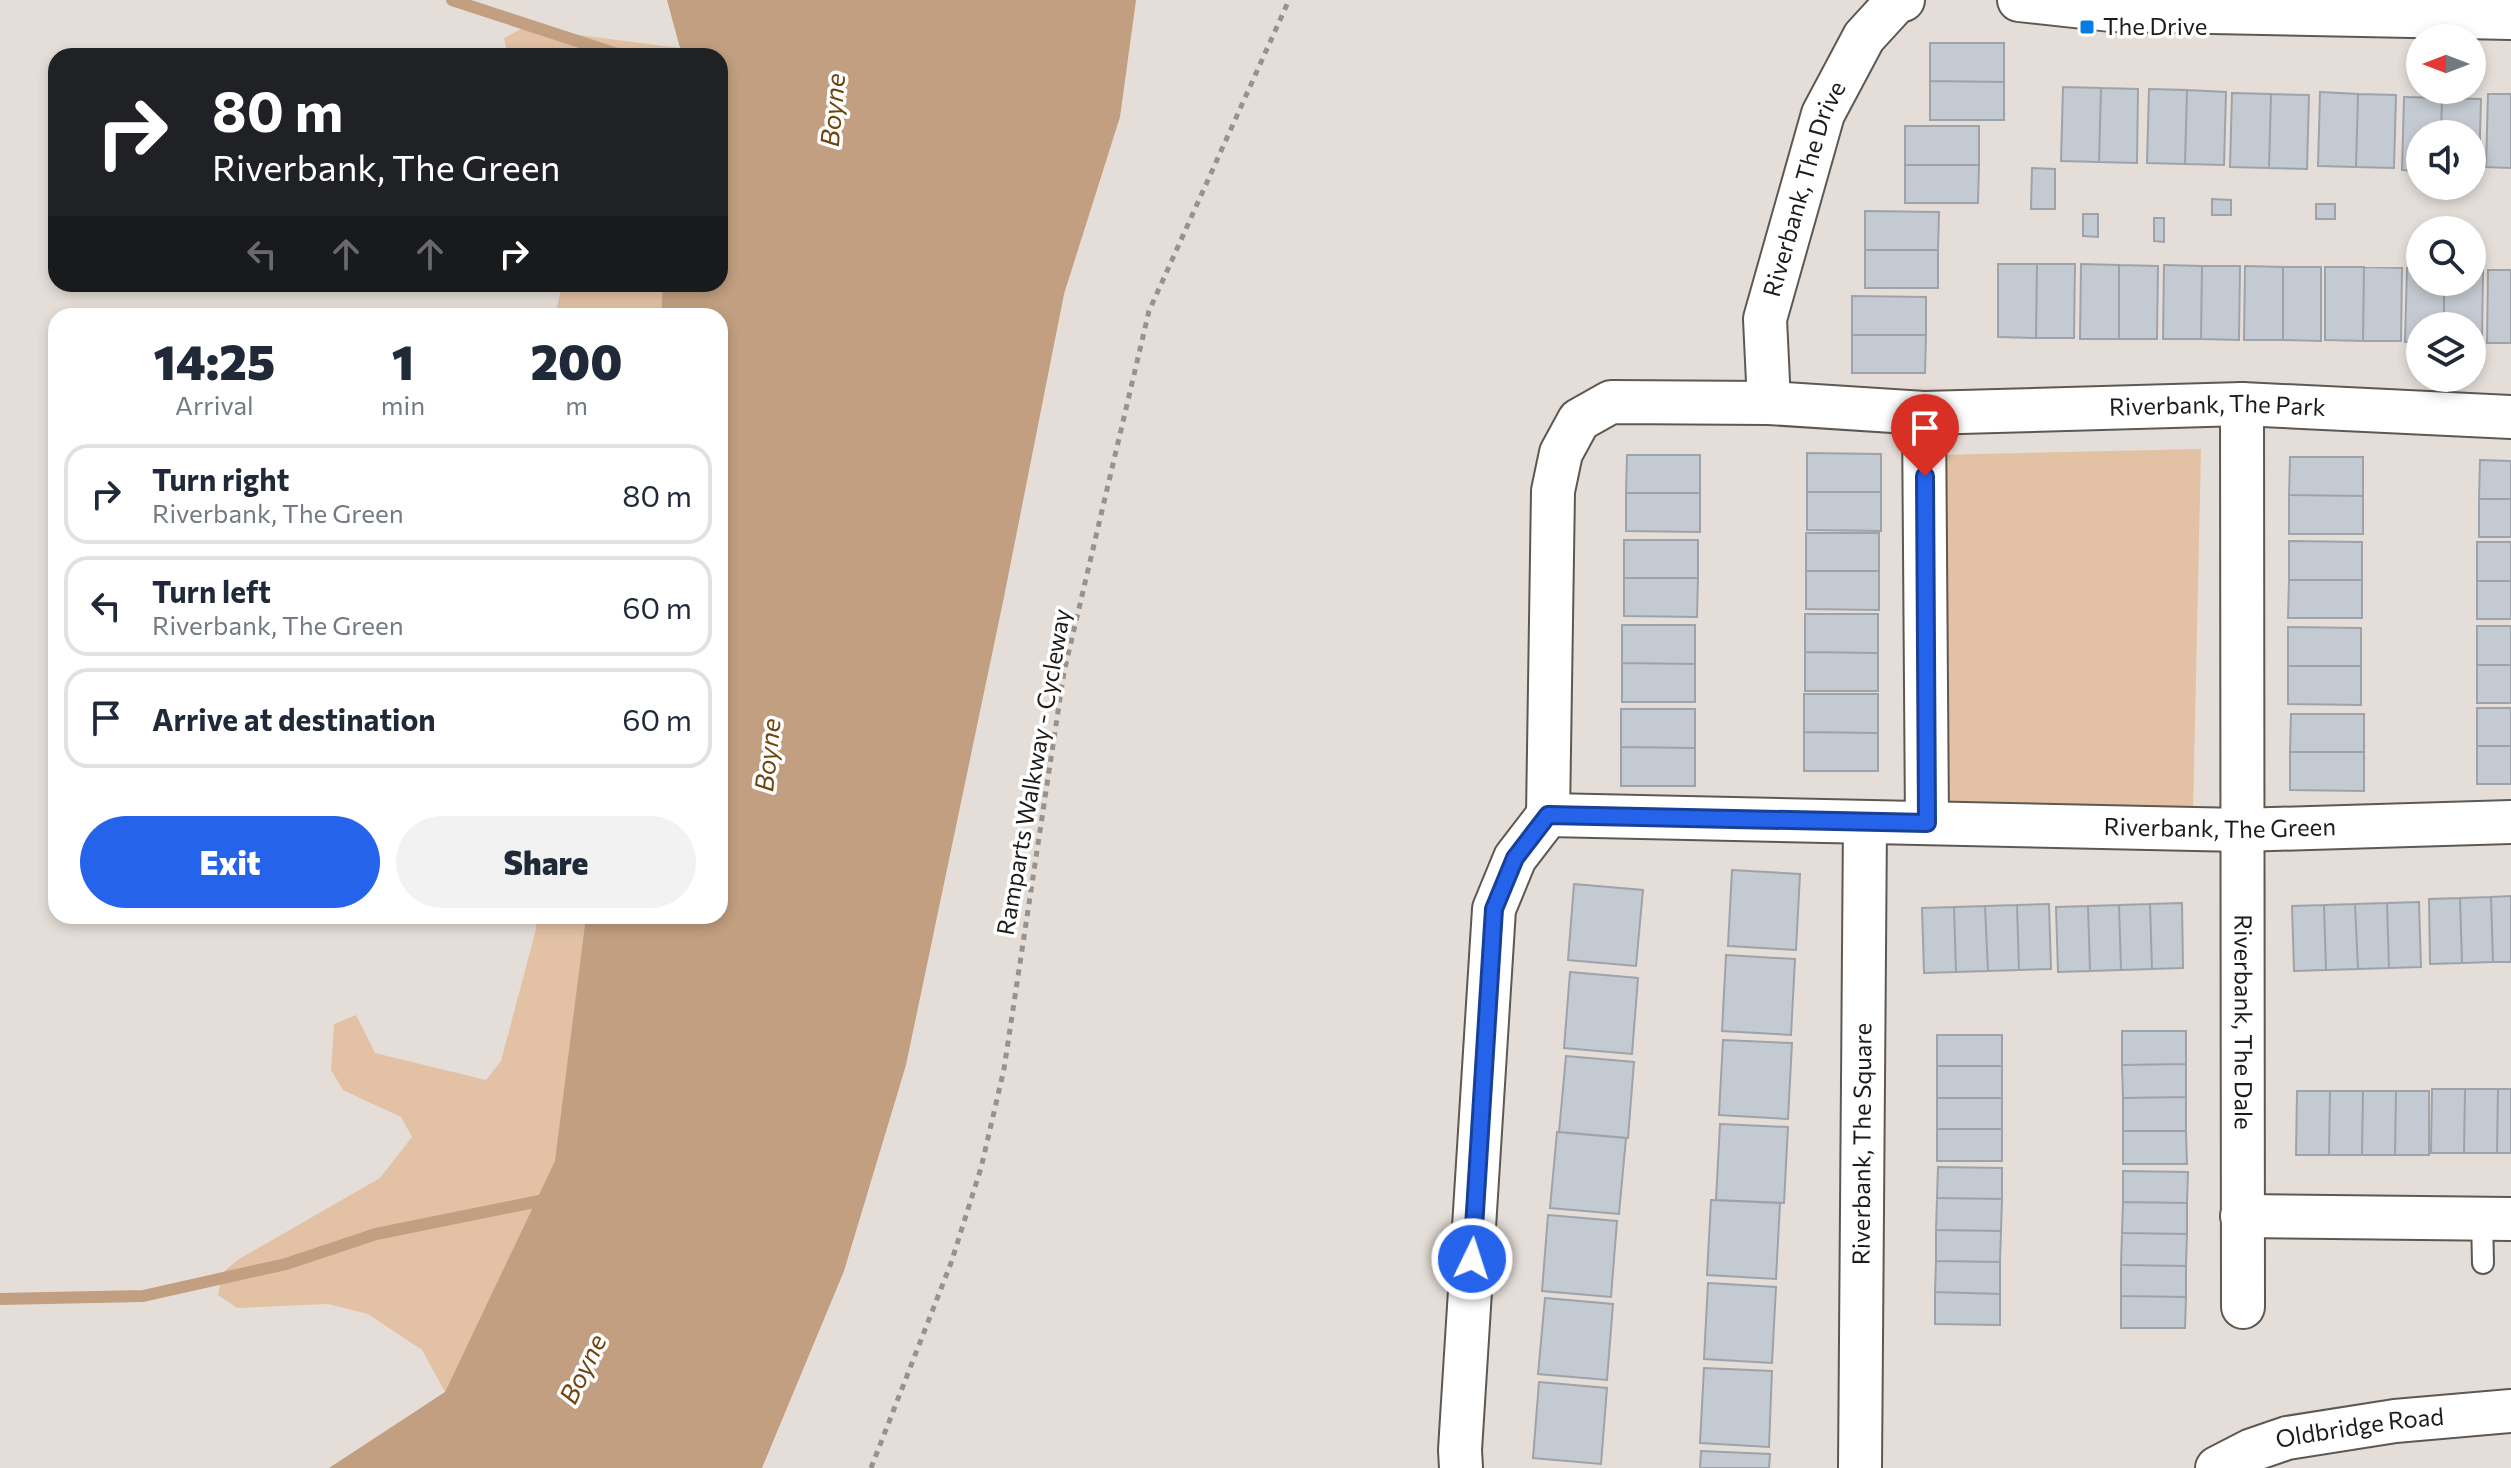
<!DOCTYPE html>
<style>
:root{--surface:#fff;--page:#f2f2f3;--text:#1f2937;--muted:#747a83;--line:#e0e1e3;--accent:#2563eb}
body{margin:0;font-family:Commissioner,sans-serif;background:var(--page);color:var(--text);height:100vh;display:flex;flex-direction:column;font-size:30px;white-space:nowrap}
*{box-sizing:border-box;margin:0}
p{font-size:26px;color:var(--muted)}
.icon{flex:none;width:44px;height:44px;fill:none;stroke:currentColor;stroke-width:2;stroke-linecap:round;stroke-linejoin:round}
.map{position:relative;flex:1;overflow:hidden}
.details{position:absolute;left:48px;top:308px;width:680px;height:616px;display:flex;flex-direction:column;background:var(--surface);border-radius:24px;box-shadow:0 4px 12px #0003}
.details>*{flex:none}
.banner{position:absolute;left:48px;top:48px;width:680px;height:244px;border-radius:24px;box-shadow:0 4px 12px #0003;background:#202124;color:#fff;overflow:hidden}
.needle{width:52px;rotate:270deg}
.controls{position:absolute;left:2406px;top:24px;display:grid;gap:16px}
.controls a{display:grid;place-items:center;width:80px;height:80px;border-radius:50%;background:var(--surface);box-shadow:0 4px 12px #0003;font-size:40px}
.pin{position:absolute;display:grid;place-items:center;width:68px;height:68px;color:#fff;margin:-82px -34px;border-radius:50% 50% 50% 0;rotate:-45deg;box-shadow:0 0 8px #0007}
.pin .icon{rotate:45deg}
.me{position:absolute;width:88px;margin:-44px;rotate:4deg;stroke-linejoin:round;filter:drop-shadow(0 0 6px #0008)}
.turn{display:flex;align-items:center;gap:28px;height:168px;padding:0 32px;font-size:36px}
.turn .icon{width:104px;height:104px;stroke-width:2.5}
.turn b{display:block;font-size:56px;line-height:68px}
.lanes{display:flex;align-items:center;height:76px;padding:0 32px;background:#0003;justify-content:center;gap:40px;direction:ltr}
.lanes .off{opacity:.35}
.eta{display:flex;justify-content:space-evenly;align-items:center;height:136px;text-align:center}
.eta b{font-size:48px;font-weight:800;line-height:56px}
.primary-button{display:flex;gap:16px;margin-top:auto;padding:16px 32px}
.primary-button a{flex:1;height:92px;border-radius:48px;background:var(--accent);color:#fff;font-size:32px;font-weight:800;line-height:92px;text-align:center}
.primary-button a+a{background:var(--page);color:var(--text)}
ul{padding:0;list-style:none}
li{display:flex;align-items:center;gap:24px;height:100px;margin:0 16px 12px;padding:0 16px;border:4px solid var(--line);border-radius:24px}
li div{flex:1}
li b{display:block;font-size:30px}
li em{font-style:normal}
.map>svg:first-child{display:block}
</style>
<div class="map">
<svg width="2511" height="1468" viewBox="0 0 2511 1468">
<rect width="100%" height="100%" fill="#e5ded8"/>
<!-- green -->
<path fill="#e2c1a4" d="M523,28L680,48L679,56H508L504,38Z
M562,284H663L661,316H555Z
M2201,449L2193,814L1944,809L1938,455Z
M536,916H586L556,1161L445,1392L422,1350L368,1314L328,1304L237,1308L218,1295L222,1273L239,1259L380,1178L412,1137L401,1117L343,1090L331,1070L334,1024L356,1015L375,1053L486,1080L501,1061L536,929Z"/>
<!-- water -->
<path fill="#c19f80" d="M667,0H1136L1120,117L1064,294L1004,597L906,1065L844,1271L762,1468H329L445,1392L555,1161L586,916H720V316H661L663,284H720V56H679L680,48Z"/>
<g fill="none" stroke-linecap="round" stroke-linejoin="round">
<!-- stream -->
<path stroke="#c19f80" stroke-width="12" d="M452,0L623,56
M0,1299L143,1296L286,1264L376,1234L549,1199"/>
</g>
<!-- building -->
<path fill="#c4cad1" stroke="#9da3a9" stroke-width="2" d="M1930,43H2004V82L1930,81Z
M1930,81L2004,82V120H1930Z
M2063,87L2101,88L2099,162L2061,161Z
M2101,88L2138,89L2137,163L2099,162Z
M2149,89L2187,90L2185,164L2147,163Z
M2187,90L2226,92L2224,165L2185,164Z
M2320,92L2358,94L2356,167L2318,166Z
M2232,93L2271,94L2269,168L2230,167Z
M2271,94L2309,95L2307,169L2269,168Z
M2358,94L2396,95L2394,168L2356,167Z
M2488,94H2511V168L2486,167Z
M2404,97L2442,98L2441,134H2420V171L2402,170Z
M2442,98L2481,99L2479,172H2472V134H2441Z
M1905,126H1979V165H1905Z
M1905,165H1979L1978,203H1905Z
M2032,168L2055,169V209H2031Z
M2212,199L2231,200V215H2212Z
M2316,204H2335V219H2316Z
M1865,211L1939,212L1938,250H1865Z
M2083,214H2098V237L2083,236Z
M2154,218H2164V242L2154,241Z
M1865,250H1938V288H1865Z
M1998,264H2037L2036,338L1998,337Z
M2037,264H2075L2074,338H2036Z
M2081,264L2119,265V339H2080Z
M2119,265L2158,266L2157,339H2119Z
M2164,265L2202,266L2201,339H2163Z
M2202,266H2240L2239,340L2201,339Z
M2245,266L2283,267V340H2244Z
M2283,267H2321V341L2283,340Z
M2325,267H2364L2363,341L2325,340Z
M2364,267L2402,268L2401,341H2363Z
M2407,268L2420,269V282H2444V326H2420V342H2405Z
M2472,269L2483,270L2482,343H2472V326H2444V282H2472Z
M2488,270H2511V343H2487Z
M1852,296L1926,297V335H1852Z
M1852,335H1926L1925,373H1852Z
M1807,453L1881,454V492H1807Z
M1627,455H1700V493H1626Z
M2290,457H2363V496L2289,495Z
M2480,460L2511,461V499H2479Z
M1807,492H1881V531L1807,530Z
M1626,493H1700V532L1626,531Z
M2289,495L2363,496V534H2289Z
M2479,499H2511V537H2479Z
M1806,533H1879V571H1806Z
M1624,540H1698V578H1624Z
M2289,541L2362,542V580H2289Z
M2477,542H2511V581H2477Z
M1806,571H1879V610L1806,609Z
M1624,578H1698L1697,617L1624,616Z
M2289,580H2362V618H2288Z
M2477,581H2511V619H2477Z
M1805,614H1878V653L1805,652Z
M1622,625H1695V664L1622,663Z
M2477,626H2511V665H2477Z
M2288,627L2361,628V666H2288Z
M1805,652L1878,653V691H1805Z
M1622,663L1695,664V702H1622Z
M2477,665H2511V703H2477Z
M2288,666H2361V705L2288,704Z
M1804,694H1878V733L1804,732Z
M2477,708H2511V746H2477Z
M1621,709H1695V748L1621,747Z
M2291,714H2364V752H2290Z
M1804,732L1878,733V771H1804Z
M2477,746H2511V784H2477Z
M1621,747L1695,748V786H1621Z
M2290,752H2364V791L2290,790Z
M1732,870L1800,874L1796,950L1728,946Z
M1574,884L1643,890L1636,966L1568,960Z
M2511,896V962H2493L2491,897Z
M2491,897L2493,962L2462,963L2460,898Z
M2460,898L2462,963L2430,964L2429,899Z
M2419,902L2421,967L2389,968L2387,903Z
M2182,903L2183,968L2152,969L2150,904Z
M2387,903L2389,968L2358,969L2355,904Z
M2049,904L2051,969L2019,970L2017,905Z
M2150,904L2152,969L2121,970L2119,905Z
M2355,904L2358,969L2326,970L2324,905Z
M2017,905L2019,970L1988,971L1985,906Z
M2119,905L2121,970L2090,971L2088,906Z
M2324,905L2326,970L2294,971L2292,906Z
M1985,906L1988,971L1956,972L1954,907Z
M2088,906L2090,971L2058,972L2056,907Z
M1954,907L1956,972L1924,973L1922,908Z
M1726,955L1795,959L1791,1035L1722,1031Z
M1570,972L1638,978L1632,1054L1564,1048Z
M2122,1031H2186V1064L2122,1065Z
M1937,1035H2002V1066H1937Z
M1723,1040L1792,1043L1788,1119L1719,1115Z
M1566,1056L1634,1062L1628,1138L1559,1132Z
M2186,1064V1097L2123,1098L2122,1065Z
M1937,1066H2002V1098H1937Z
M2432,1089H2465L2464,1153H2431Z
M2465,1089H2498L2497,1153H2464Z
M2498,1089H2511V1153H2497Z
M2297,1091H2330L2329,1155H2296Z
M2330,1091H2363L2362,1155H2329Z
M2363,1091H2396L2395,1155H2362Z
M2396,1091H2429V1155H2395Z
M2186,1097V1131H2123V1098Z
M1937,1098H2002V1129H1937Z
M1720,1124L1788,1127L1784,1203L1716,1200Z
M1937,1129H2002V1161H1937Z
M2123,1131H2186L2187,1164H2123Z
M1557,1132L1626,1138L1619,1214L1550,1208Z
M1938,1167L2002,1168V1199L1937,1198Z
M2123,1171L2188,1172L2187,1203L2123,1202Z
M1937,1198L2002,1199L2001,1231L1936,1230Z
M1711,1200L1780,1203L1776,1279L1707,1275Z
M2123,1202L2187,1203V1234L2122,1233Z
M1548,1215L1617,1221L1611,1297L1542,1291Z
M1936,1230L2001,1231L2000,1262L1936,1261Z
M2122,1233L2187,1234L2186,1266L2121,1265Z
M1936,1261L2000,1262V1294L1935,1292Z
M2121,1265L2186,1266V1297L2121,1296Z
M1708,1283L1776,1287L1772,1363L1704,1359Z
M1935,1292L2000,1294V1325L1935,1324Z
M2121,1296L2186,1297L2185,1328H2121Z
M1545,1298L1613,1304L1607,1380L1538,1374Z
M1704,1368L1772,1371L1769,1447L1700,1443Z
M1539,1382L1607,1388L1601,1464L1533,1458Z
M1701,1451L1770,1454L1769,1468H1700Z"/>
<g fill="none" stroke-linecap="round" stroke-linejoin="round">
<!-- service casing -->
<g stroke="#5e5853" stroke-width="24">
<path id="service" d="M2482,1218L2483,1263"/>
</g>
<!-- minor casing -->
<g stroke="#5e5853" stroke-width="46">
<g id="minor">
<path d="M2019,0L2111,10L2511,18"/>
<path id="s1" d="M1769,403L1765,319L1823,114L1864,37L1897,1L1903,0"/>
<path id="s2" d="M2242,404L2243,1307"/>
<path d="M1924,413L1927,823"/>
<path id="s3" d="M1548,815L1553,491L1561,453L1579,420L1611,402L1769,403L1924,413L2242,404L2511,417"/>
<path id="s4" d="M1548,815L2241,830L2511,822"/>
<path d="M2242,1216L2511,1219"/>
<path d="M1461,1468L1460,1450L1494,909L1515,858L1548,815"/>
<path id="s5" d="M1860,1468L1865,822"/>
<path id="s6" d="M2217,1468L2252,1450L2287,1438L2395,1421L2511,1411"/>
</g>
</g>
<!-- path -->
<path stroke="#97928e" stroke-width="5" stroke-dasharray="6 6" stroke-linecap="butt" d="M871,1468L951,1263L981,1168L1004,1069L1064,672L1149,311L1289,0"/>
<!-- service -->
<use href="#service" stroke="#fff" stroke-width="20"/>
<!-- minor -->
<use href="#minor" stroke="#fff" stroke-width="42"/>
</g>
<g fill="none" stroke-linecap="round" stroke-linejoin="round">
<!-- route casing -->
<g stroke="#184099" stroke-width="20">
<path id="route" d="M1472,1259L1494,909L1515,858L1548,815L1927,823L1925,476"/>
</g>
<!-- route -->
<use href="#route" stroke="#2563eb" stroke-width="14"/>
</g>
<!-- markers -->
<rect fill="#067ce3" stroke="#fff" stroke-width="3" x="2079" y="19" width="16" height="16" rx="4"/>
<g text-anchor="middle" stroke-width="7" stroke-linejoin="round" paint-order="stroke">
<!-- poi labels -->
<g font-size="24" fill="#1e1c1a" stroke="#fff" text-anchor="start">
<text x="2103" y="35">The Drive</text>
</g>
<!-- street labels -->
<g font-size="24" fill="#1e1c1a" stroke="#fff">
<text dy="8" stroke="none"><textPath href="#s1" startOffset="220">Riverbank, The Drive</textPath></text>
<text dy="8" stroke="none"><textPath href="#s3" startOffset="1044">Riverbank, The Park</textPath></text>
<text transform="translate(1034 772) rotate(-80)" y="8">Ramparts Walkway - Cycleway</text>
<text dy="8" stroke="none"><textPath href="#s4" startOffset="672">Riverbank, The Green</textPath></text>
<text dy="8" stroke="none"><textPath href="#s2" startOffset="618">Riverbank, The Dale</textPath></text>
<text dy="8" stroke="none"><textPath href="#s5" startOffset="324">Riverbank, The Square</textPath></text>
<text dy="8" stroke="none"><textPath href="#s6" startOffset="150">Oldbridge Road</textPath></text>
</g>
<!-- water labels -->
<g font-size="26" font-style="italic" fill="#71440f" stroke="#fff">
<text transform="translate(833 110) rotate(-85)" y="9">Boyne</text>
<text transform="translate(768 755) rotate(-84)" y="9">Boyne</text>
<text transform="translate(583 1369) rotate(-64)" y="9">Boyne</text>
</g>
</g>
</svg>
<div class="controls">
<a><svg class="needle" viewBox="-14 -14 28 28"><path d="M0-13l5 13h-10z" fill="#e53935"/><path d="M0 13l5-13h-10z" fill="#747a83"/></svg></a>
<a><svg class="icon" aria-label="sound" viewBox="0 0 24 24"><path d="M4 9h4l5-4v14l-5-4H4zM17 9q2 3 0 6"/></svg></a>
<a><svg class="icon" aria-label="search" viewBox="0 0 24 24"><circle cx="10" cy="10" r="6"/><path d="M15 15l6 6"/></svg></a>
<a><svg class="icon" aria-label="layers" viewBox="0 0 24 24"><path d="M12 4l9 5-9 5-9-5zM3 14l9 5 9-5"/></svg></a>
</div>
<div class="pin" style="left:1925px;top:476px;background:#d93025"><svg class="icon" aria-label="arrive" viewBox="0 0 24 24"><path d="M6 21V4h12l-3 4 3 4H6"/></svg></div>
<svg class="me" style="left:1472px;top:1259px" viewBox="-20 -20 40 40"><circle r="17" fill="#2563eb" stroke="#fff" stroke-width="3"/><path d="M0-11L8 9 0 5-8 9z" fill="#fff"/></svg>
<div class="banner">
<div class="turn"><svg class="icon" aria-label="right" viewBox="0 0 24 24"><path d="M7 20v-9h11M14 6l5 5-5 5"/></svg><div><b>80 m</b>Riverbank, The Green</div></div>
<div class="lanes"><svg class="icon off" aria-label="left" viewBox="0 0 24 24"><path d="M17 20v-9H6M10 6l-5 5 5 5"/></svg><svg class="icon off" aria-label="ahead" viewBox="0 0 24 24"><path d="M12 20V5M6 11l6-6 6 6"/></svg><svg class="icon off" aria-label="ahead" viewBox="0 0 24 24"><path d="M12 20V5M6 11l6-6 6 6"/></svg><svg class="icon" aria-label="right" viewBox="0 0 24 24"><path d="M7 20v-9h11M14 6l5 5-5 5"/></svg></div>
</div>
<section class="details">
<div class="eta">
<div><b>14:25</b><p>Arrival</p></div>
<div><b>1</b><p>min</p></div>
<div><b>200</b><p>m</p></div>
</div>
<ul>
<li><svg class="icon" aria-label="right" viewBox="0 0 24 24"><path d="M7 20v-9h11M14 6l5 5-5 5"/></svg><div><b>Turn right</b><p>Riverbank, The Green</p></div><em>80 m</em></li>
<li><svg class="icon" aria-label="left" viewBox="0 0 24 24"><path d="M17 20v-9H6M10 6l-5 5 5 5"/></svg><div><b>Turn left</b><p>Riverbank, The Green</p></div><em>60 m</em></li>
<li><svg class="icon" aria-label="arrive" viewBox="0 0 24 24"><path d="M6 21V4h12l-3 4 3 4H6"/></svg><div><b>Arrive at destination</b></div><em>60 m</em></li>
</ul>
<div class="primary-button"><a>Exit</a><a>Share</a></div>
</section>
</div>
